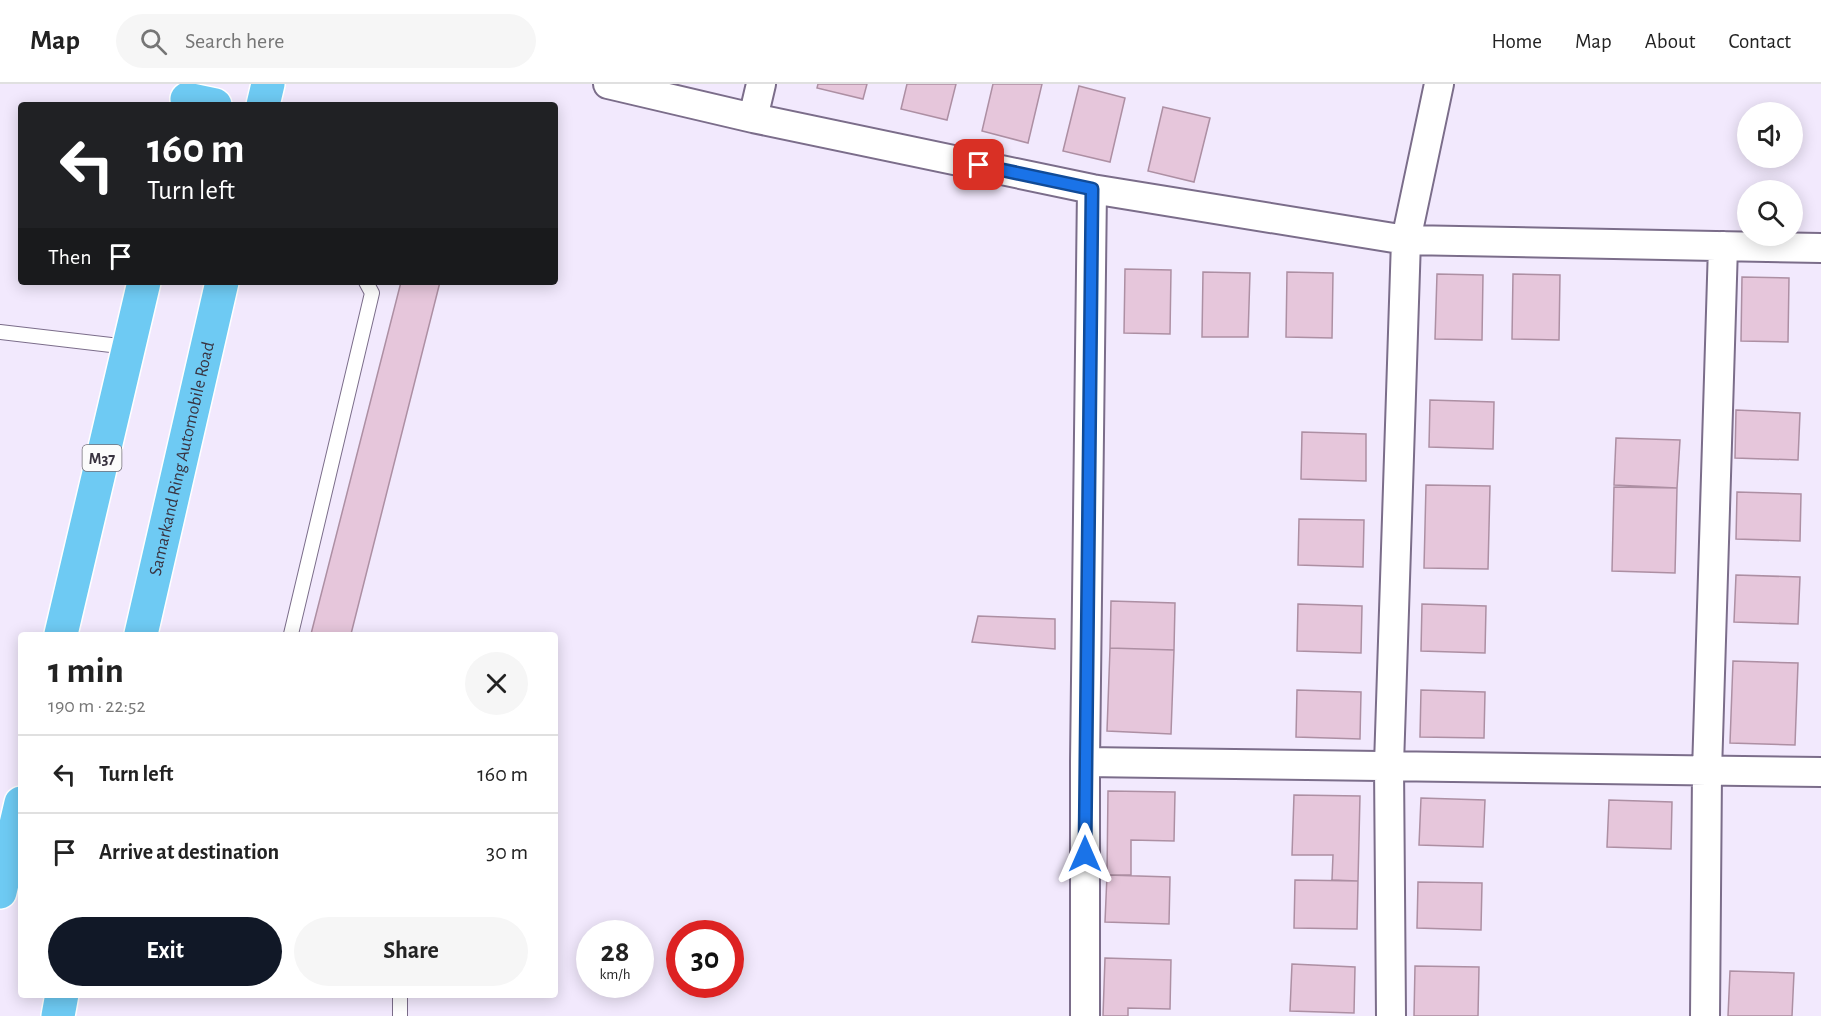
<!DOCTYPE html>
<meta charset="utf-8">
<style>
:root{--surface:#fff;--page:#f6f6f6;--text:#222;--muted:#767676;--line:#e0e0e0;--accent:#111827}
body{margin:0;font-family:"Alegreya Sans",sans-serif;background:var(--page);color:var(--text);height:100vh;display:flex;flex-direction:column;font-size:22px;white-space:nowrap}
*{box-sizing:border-box;margin:0}
p{font-size:20px;color:var(--muted)}
.icon{flex:none;width:33px;height:33px;fill:none;stroke:currentColor;stroke-width:2;stroke-linecap:round;stroke-linejoin:round}
.map{position:relative;flex:1;overflow:hidden}
.details{position:absolute;left:18px;top:548px;width:540px;height:366px;display:flex;flex-direction:column;background:var(--surface);border-radius:6px;box-shadow:0 3px 15px #0003}
.details>*{flex:none}
.guide{position:absolute;left:18px;top:18px;width:540px;height:183px;border-radius:6px;box-shadow:0 3px 15px #0003;background:#202124;color:#fff;overflow:hidden}
.fabs{position:absolute;left:1737px;top:18px;display:grid;gap:12px}
.fabs a{display:grid;place-items:center;width:66px;height:66px;border-radius:50%;background:var(--surface);box-shadow:0 3px 15px #0003;font-size:30px}
.speed{position:absolute;left:576px;top:836px;display:flex;gap:12px;font-size:30px;font-weight:700;text-align:center}
.speed>*{display:grid;place-content:center;width:78px;height:78px;border-radius:50%;background:var(--surface);box-shadow:0 3px 15px #0003;line-height:1}
.speed small{font-size:15px;font-weight:400}
.speed .limit{border:9px solid #d22;background:#fff;color:#111}
.pin{position:absolute;display:grid;place-items:center;width:51px;height:51px;color:#fff;margin:-26px;border-radius:12px;box-shadow:0 3px 9px #0006}
.me{position:absolute;width:66px;margin:-33px;rotate:0deg;stroke-linejoin:round;filter:drop-shadow(0 0 4px #0008)}
.turn{display:flex;align-items:center;gap:21px;height:126px;padding:0 30px;font-size:27px}
.turn .icon{width:78px;height:78px;stroke-width:2.5}
.turn b{display:block;font-size:42px;line-height:51px}
.then{display:flex;align-items:center;height:57px;padding:0 30px;background:#0003;gap:12px;font-size:22px}
.round{display:grid;place-items:center;flex:none;width:63px;height:63px;border-radius:32px;background:var(--page)}
.summary{display:flex;align-items:center;justify-content:space-between;height:102px;padding:0 30px}
h1{font-size:36px;font-weight:700;line-height:45px}
.button{display:flex;gap:12px;margin-top:auto;padding:12px 30px}
.button a{flex:1;height:69px;border-radius:36px;background:var(--accent);color:#fff;font-size:24px;font-weight:700;line-height:69px;text-align:center}
.button a+a{background:var(--page);color:var(--text)}
ul{padding:0;list-style:none}
li{display:flex;align-items:center;gap:18px;height:78px;padding:0 30px;border-top:2px solid var(--line)}
li div{flex:1}
li b{display:block;font-size:22px}
li em{font-style:normal}
header{display:flex;align-items:center;gap:36px;box-sizing:border-box;height:84px;padding:0 30px;background:var(--surface);border-bottom:2px solid var(--line)}
header strong{font-size:28px}
nav{display:flex;gap:33px;margin-inline-start:auto;font-size:21px}
.search{width:420px;height:54px;background:var(--page);display:flex;align-items:center;gap:15px;box-sizing:border-box;padding:0 21px;border-radius:33px;color:var(--muted);font-size:22px}
.map>svg:first-child{display:block}
</style>
<header>
<strong>Map</strong>
<div class="search"><svg class="icon" aria-label="search" viewBox="0 0 24 24"><circle cx="10" cy="10" r="6"/><path d="M15 15l6 6"/></svg>Search here</div>
<nav><a>Home</a><a>Map</a><a>About</a><a>Contact</a></nav>
</header>
<div class="map">
<svg width="1821" height="932" viewBox="0 0 1821 932">
<rect width="100%" height="100%" fill="#f2e9fd"/>
<!-- building -->
<path fill="#e6c6db" stroke="#ad8fa3" stroke-width="1.5" d="M818,0H867L863,15L817,4Z
M907,0H956L947,36L901,25Z
M993,0H1042L1028,59L982,47Z
M1079,2L1125,14L1110,78L1063,67Z
M1163,23L1210,34L1194,98L1148,87Z
M1125,185L1171,186L1170,250L1124,249Z
M1203,188L1250,189L1248,253H1202Z
M1287,188L1333,189L1332,254L1286,253Z
M1437,190L1483,191L1482,256L1435,255Z
M1513,190L1560,191L1559,256L1512,255Z
M1742,193L1789,194L1788,258L1741,257Z
M401,198H440L351,550H311Z
M1430,316L1494,318L1493,365L1429,363Z
M1736,326L1800,329L1798,376L1735,374Z
M1302,348L1366,350V397L1301,395Z
M1616,354L1680,356L1677,404L1614,401Z
M1426,401L1490,402L1488,485L1424,484Z
M1614,403L1677,404L1675,489L1612,487Z
M1737,408L1801,410L1800,457L1736,455Z
M1299,435L1364,436L1363,483L1298,481Z
M1736,491L1800,493L1798,540L1734,538Z
M1111,517L1175,519L1174,566L1110,564Z
M1298,520L1362,522L1361,569L1297,567Z
M1422,520L1486,522L1485,569L1421,567Z
M978,532L1055,535V565L972,558Z
M1110,564L1174,566L1171,650L1107,647Z
M1733,577L1798,579L1795,661L1730,659Z
M1297,606L1361,608L1360,655L1296,653Z
M1421,606L1485,608L1484,654L1420,653Z
M1108,707L1175,708L1174,757L1131,756V791H1107Z
M1294,711L1360,712L1358,797L1332,796L1333,771H1292Z
M1421,714L1485,716L1483,763L1419,761Z
M1609,716L1672,718L1671,765L1607,763Z
M1107,791L1170,793L1169,840L1105,838Z
M1295,796L1358,797L1357,845L1294,844Z
M1418,798L1482,799L1481,846L1417,844Z
M1105,874L1171,876L1170,925L1128,924V932H1103Z
M1292,880L1355,883L1354,929L1290,927Z
M1415,882L1479,883L1478,932H1414Z
M1730,887L1794,889L1792,932H1728Z"/>
<g fill="none" stroke-linecap="round" stroke-linejoin="round">
<!-- service casing -->
<g stroke="#7b6d8a" stroke-width="16">
<path id="service" d="M0,248L128,263
M291,550L372,209L366,198
M400,910V932"/>
</g>
<!-- minor casing -->
<g stroke="#7b6d8a" stroke-width="32">
<path id="minor" d="M608,0L753,34L1092,105L1406,156L1821,164
M753,34L761,0
M1085,678L1821,688
M1085,932V678L1092,105
M1391,932L1389,681L1406,156L1439,0
M1705,932L1707,688L1723,162"/>
</g>
<!-- trunk casing -->
<g stroke="#fff" stroke-width="36">
<g id="trunk">
<path d="M187,15L215,21"/>
<path d="M263,21L268,0"/>
<path d="M61,550L144,198"/>
<path id="s1" d="M141,550L222,198"/>
<path d="M0,808L21,719"/>
<path d="M58,932L62,910"/>
</g>
</g>
<!-- service -->
<use href="#service" stroke="#fff" stroke-width="14"/>
<!-- minor -->
<use href="#minor" stroke="#fff" stroke-width="28"/>
<!-- trunk -->
<use href="#trunk" stroke="#6ecaf3" stroke-width="33"/>
</g>
<g fill="none" stroke-linecap="round" stroke-linejoin="round">
<!-- route casing -->
<g stroke="#114b97" stroke-width="15">
<path id="route" d="M979,81L1092,105L1085,770"/>
</g>
<!-- route -->
<use href="#route" stroke="#1a73e8" stroke-width="10"/>
</g>
<g text-anchor="middle" stroke-width="5" stroke-linejoin="round" paint-order="stroke">
<!-- shield labels -->
<rect fill="#fbfbfb" stroke="#736f78" stroke-width="1.5" x="82.5" y="361" width="39" height="26" rx="4.5"/>
<g font-size="16" font-weight="bold" fill="#393340">
<text x="102" y="380">M37</text>
</g>
<!-- street labels -->
<g font-size="18" fill="#393340" stroke="#fbfbfb">
<text dy="6" stroke="none"><textPath href="#s1" startOffset="180">Samarkand Ring Automobile Road</textPath></text>
</g>
</g>
</svg>
<div class="fabs">
<a><svg class="icon" aria-label="sound" viewBox="0 0 24 24"><path d="M4 9h4l5-4v14l-5-4H4zM17 9q2 3 0 6"/></svg></a>
<a><svg class="icon" aria-label="search" viewBox="0 0 24 24"><circle cx="10" cy="10" r="6"/><path d="M15 15l6 6"/></svg></a>
</div>
<div class="speed"><div>28<small>km/h</small></div><div class="limit">30</div></div>
<div class="pin" style="left:979px;top:81px;background:#d93025"><svg class="icon" aria-label="arrive" viewBox="0 0 24 24"><path d="M6 21V4h12l-3 4 3 4H6"/></svg></div>
<svg class="me" style="left:1085px;top:770px" viewBox="-20 -20 40 40"><path d="M0-17L14 15 0 8-14 15z" fill="#1a73e8" stroke="#fff" stroke-width="4"/></svg>
<div class="guide">
<div class="turn"><svg class="icon" aria-label="left" viewBox="0 0 24 24"><path d="M17 20v-9H6M10 6l-5 5 5 5"/></svg><div><b>160 m</b>Turn left</div></div>
<div class="then">Then<svg class="icon" aria-label="arrive" viewBox="0 0 24 24"><path d="M6 21V4h12l-3 4 3 4H6"/></svg></div>
</div>
<section class="details">
<div class="summary"><div><h1>1 min</h1><p>190 m · 22:52</p></div><a class="round"><svg class="icon" aria-label="close" viewBox="0 0 24 24"><path d="M6 6l12 12M18 6L6 18"/></svg></a></div>
<ul>
<li><svg class="icon" aria-label="left" viewBox="0 0 24 24"><path d="M17 20v-9H6M10 6l-5 5 5 5"/></svg><div><b>Turn left</b></div><em>160 m</em></li>
<li><svg class="icon" aria-label="arrive" viewBox="0 0 24 24"><path d="M6 21V4h12l-3 4 3 4H6"/></svg><div><b>Arrive at destination</b></div><em>30 m</em></li>
</ul>
<div class="button"><a>Exit</a><a>Share</a></div>
</section>
</div>
